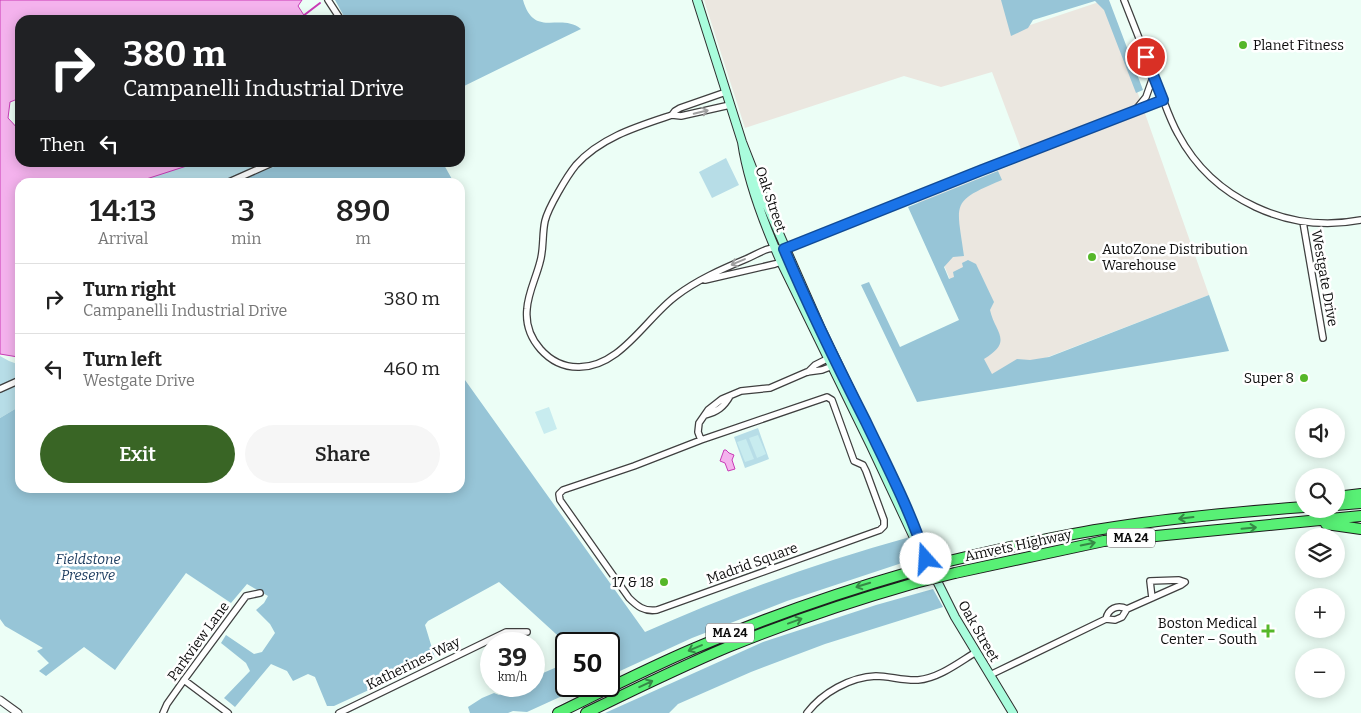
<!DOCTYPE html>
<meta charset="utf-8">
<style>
:root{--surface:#fff;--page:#f6f6f6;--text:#222;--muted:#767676;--line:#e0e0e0;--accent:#396525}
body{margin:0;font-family:Bitter,serif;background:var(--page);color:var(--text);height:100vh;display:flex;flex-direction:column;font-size:19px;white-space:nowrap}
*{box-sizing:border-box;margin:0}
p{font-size:16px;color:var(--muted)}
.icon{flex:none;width:28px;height:28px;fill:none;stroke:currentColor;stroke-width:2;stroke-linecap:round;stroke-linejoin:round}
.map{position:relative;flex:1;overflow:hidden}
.side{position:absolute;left:15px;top:178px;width:450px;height:315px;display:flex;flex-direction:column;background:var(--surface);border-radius:15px;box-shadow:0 2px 12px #0003}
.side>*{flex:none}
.banner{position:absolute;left:15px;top:15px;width:450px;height:152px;border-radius:15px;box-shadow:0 2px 12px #0003;background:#202124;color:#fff;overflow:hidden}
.tools{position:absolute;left:1295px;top:408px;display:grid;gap:10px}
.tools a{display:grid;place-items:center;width:50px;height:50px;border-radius:50%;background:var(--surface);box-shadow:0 2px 12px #0003;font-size:25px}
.speed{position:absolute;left:480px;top:632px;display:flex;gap:10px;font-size:25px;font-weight:700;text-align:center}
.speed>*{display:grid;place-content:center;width:65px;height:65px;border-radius:50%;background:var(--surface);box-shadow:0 2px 12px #0003;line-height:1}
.speed small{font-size:12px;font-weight:400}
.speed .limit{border:2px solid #111;border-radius:8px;background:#fff;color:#111}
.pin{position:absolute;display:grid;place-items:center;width:42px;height:42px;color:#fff;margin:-21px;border:2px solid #fff;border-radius:50%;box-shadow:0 1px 5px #0007}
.me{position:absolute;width:55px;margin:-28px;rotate:341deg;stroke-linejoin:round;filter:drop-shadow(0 0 4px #0008)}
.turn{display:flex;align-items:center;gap:18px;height:105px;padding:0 25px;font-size:22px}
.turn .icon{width:65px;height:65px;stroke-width:2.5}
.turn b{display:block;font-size:35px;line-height:42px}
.then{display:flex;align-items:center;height:48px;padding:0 25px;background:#0003;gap:10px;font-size:19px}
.eta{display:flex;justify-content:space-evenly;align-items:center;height:85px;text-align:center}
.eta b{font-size:30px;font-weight:600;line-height:35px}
.cta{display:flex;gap:10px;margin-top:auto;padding:10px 25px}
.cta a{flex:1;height:58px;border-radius:30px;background:var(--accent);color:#fff;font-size:20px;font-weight:600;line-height:58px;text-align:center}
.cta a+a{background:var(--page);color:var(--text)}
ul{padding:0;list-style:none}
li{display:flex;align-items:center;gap:15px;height:70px;padding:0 25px;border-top:1px solid var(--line)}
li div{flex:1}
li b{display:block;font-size:19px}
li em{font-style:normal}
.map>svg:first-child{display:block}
</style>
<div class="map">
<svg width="1361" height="713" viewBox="0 0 1361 713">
<rect width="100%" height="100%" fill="#ecfef6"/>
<!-- industrial -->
<path fill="#ebe7e0" d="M704,0H1006L1015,30L1105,0L1209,295L991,379L918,202L1025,160L992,72L941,87L904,76L745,128Z"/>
<!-- green -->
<path fill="#b7dde7" d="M726,158L739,185L712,198L699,172Z
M96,163H308L285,182H116Z
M0,356L9,361L20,365V406L0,418Z
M758,428L769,459L745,468L734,437Z"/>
<!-- forest -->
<path fill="#97c5d7" d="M335,0H523C534,39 560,12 581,29L460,88V20H346Z
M1001,0H1109L1143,90L1136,93L1104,10L1095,1L1033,20L1028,28L1011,36Z
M288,162L443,163L453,181L449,182H240L250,176Z
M998,171L1002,180C949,202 957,203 964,256L953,257L944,267L949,279L954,277L953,272L963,267L962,263L968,260L976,264L994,302L990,310C995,333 1014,341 984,359L992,374L1017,359L1030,360L1049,357L1209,295L1229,351L917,402L861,285L869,282L900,347L959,320L908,207Z
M460,373L645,632C731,594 819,562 910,537L917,558L787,601L692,638L609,676V644H567L499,582L428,621L425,625L435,658L432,661L334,706H327L315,677L308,674L293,681L287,671L271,664L235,707L224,698L250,671L246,663L221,643L226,635L254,654L262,652L275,633L270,624L256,610L264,603L268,596L247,584L231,603L186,573L115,670L84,647L46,676L39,671L49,663L37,651L43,648L5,626L0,619V418L20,406V488H460Z
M933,589L943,607L825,644L751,672L678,704L669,713H605L763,642L876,605Z
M566,663V686H584L527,712L513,711L508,713H470L468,707L482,698L494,693L499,695L515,686H534V677Z"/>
<!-- pitch -->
<path fill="#c8ecef" d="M549,407L557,429L544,434L535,412Z
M758,435L766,454L757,458L749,438Z
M746,439L754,459L745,462L737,442Z"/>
<!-- water -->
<path fill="#f4b2ed" stroke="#c93bb6" d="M0,0H302L298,6L307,20H20V98L10,102L8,118L20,131V162L196,163L137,182H20V356L18,357L0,354Z
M724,450H726L729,453L734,455L732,460L735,469L728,471L725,463L720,461Z"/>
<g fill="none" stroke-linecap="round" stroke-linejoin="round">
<!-- stream -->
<path stroke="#c93bb6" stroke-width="2" d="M303,16L320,3"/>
<!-- minor casing -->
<g stroke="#3f3f3f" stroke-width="8">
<path id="minor" d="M328,0L341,20
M1124,0C1136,30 1147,59 1159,89C1165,104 1170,120 1178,134C1213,200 1289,234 1361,220
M726,92L680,108L675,111L672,115C639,126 601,137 576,165C567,176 548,208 545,221C542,234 544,249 540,262C536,278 528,293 527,309C524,339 549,367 578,367C620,368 646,318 676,296C697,280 722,269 746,259C760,253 769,245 784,249
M1137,108L1146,97L1153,77
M672,115L681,116L730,105
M229,182L274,162
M1303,222L1323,338
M784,249L985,168L1163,100
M705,280L775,264L781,262L784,249
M808,372L815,365L831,357
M0,389L20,380
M827,397L832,400L854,461L863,465L866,471L884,520V526L880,530L657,610C644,612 637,606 629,598L560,500L559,494L563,490L634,466L701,440Z
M705,415C717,412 724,407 730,396
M701,440L698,432L699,423L708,410L722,399L741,391L770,388L807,372L822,370L835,365
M1106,619C1108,609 1117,604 1127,609
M990,675L1106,619L1115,620L1122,617L1127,609L1181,585L1185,582L1179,580L1150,581L1152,598
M184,680L228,713
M163,713L167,704L184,680L246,596L260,593
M339,713L506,632H527
M807,713C822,693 850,677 876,676C889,676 904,681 918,680C939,678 958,663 976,652"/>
</g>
<!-- tertiary casing -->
<g stroke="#3f3f3f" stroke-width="9">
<path id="tertiary" d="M0,700L18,713"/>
</g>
<!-- secondary casing -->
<g stroke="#2e2e2e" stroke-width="10">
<path id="secondary" d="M697,0L742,142L767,206L822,331L876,443L915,529
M742,142C748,183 764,224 781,262L871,446L916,542L926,559L955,617L1013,713"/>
</g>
<!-- motorway casing -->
<g stroke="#1d1d1d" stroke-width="12">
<path id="motorway" d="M1336,497L1361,494
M1336,505L1361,503
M1326,524L1361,529
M949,561C1000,549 1051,537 1102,529C1169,518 1237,512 1304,507
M955,573L1104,541L1361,516
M558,713C603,691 648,668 695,648C765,618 837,593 910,572
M586,713C633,690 680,667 728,647C789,622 852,601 915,583"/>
</g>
<!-- minor -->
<use href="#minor" stroke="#fff" stroke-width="5.5"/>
<!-- tertiary -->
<use href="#tertiary" stroke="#fff" stroke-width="7"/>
<!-- secondary -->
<use href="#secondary" stroke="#a9fcdc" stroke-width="8"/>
<!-- motorway -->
<use href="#motorway" stroke="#58f075" stroke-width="10"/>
<!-- motorway-bridge casing -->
<g stroke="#1d1d1d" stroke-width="12" stroke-linecap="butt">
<path id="motorway-bridge" d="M910,572L949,561
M915,583L955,573"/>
</g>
<!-- motorway-bridge -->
<use href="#motorway-bridge" stroke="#58f075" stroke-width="10"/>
</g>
<!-- one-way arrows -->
<defs><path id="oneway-shaft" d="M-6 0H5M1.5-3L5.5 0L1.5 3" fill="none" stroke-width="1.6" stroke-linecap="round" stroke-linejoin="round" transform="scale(1.25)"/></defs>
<g stroke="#9e9e9e">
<use href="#oneway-shaft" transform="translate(701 112) rotate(-13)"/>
<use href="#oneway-shaft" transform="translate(738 262) rotate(157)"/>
</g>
<g stroke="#368946">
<use href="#oneway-shaft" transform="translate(1186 518) rotate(173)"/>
<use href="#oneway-shaft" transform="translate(1249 528) rotate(-5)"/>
<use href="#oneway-shaft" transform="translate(1088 544) rotate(-11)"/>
<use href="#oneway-shaft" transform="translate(863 585) rotate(163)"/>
<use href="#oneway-shaft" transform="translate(795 621) rotate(-20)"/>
<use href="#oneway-shaft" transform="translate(695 648) rotate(157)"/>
<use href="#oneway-shaft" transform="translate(646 684) rotate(-25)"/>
</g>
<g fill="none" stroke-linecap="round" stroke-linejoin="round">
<!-- route casing -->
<g stroke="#114b97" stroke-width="12">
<path id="route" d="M926,559C911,512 887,466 866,422C837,365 809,308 784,249L982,170L1163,100L1146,57"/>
</g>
<!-- route -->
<use href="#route" stroke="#1a73e8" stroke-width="9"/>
</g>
<!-- markers -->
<g fill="#56b729" stroke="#fff" stroke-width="2">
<circle cx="1243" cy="45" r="5"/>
<circle cx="1092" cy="257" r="5"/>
<circle cx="1304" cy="378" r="5"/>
<circle cx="664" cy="582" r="5"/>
<path d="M1265.5 623.5h5v5h5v5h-5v5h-5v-5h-5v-5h5z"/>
</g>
<g text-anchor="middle" stroke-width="5" stroke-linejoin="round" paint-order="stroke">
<!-- shield labels -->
<g fill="#fff" stroke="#555" stroke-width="1">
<rect x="1107" y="528.5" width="48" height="19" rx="4"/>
<rect x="706" y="623.5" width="48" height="19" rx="4"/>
</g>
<g font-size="12" font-weight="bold" fill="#0c0c0c">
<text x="1131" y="542">MA 24</text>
<text x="730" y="637">MA 24</text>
</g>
<!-- poi labels -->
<g font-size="14" fill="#0c0c0c" stroke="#fff" text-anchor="end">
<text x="1253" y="50" text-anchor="start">Planet Fitness</text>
<text x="1102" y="254" text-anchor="start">AutoZone Distribution<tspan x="1102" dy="16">Warehouse</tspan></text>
<text x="1294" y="383">Super 8</text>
<text x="654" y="587">17 &amp; 18</text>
<text x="1257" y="628">Boston Medical<tspan x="1257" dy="16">Center – South</tspan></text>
</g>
<!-- street labels -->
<g font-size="14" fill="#0c0c0c" stroke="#fff">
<text transform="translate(771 199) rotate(71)" y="5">Oak Street</text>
<text transform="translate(1325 278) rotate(80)" y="5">Westgate Drive</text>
<text transform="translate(1018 545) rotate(-12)" y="5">Amvets Highway</text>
<text transform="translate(752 563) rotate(-20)" y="5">Madrid Square</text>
<text transform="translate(979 631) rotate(60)" y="5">Oak Street</text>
<text transform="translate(198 641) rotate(-54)" y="5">Parkview Lane</text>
<text transform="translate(413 663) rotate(-26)" y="5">Katherines Way</text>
</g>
<!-- park labels -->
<g font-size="14" font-style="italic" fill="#1f3e61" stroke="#fff">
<text x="88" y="564">Fieldstone<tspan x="88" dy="16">Preserve</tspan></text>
</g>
</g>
</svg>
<div class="tools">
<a><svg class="icon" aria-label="sound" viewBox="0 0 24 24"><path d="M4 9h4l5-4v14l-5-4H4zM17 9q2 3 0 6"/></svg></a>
<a><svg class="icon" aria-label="search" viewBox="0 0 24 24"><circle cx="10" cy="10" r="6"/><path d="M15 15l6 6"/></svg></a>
<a><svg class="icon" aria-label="layers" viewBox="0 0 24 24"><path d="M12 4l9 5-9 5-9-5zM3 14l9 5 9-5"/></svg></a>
<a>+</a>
<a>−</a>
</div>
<div class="speed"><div>39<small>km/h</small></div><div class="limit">50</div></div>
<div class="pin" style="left:1146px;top:57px;background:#d93025"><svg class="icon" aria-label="arrive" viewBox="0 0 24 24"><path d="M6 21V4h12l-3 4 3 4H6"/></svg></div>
<svg class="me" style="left:926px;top:559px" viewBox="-20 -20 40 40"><circle r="19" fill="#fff"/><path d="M0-13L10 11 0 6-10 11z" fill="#1a73e8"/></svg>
<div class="banner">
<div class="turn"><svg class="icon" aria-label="right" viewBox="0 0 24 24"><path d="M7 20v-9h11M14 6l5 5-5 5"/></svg><div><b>380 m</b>Campanelli Industrial Drive</div></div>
<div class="then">Then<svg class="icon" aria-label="left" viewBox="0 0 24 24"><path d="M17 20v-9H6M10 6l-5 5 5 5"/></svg></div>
</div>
<section class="side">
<div class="eta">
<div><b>14:13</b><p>Arrival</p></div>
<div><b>3</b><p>min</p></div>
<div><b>890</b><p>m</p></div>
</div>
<ul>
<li><svg class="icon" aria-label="right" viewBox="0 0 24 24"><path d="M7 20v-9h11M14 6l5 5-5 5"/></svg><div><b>Turn right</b><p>Campanelli Industrial Drive</p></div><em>380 m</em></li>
<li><svg class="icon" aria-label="left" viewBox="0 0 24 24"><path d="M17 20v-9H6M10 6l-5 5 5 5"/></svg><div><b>Turn left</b><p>Westgate Drive</p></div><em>460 m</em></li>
</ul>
<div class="cta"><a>Exit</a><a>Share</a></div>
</section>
</div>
